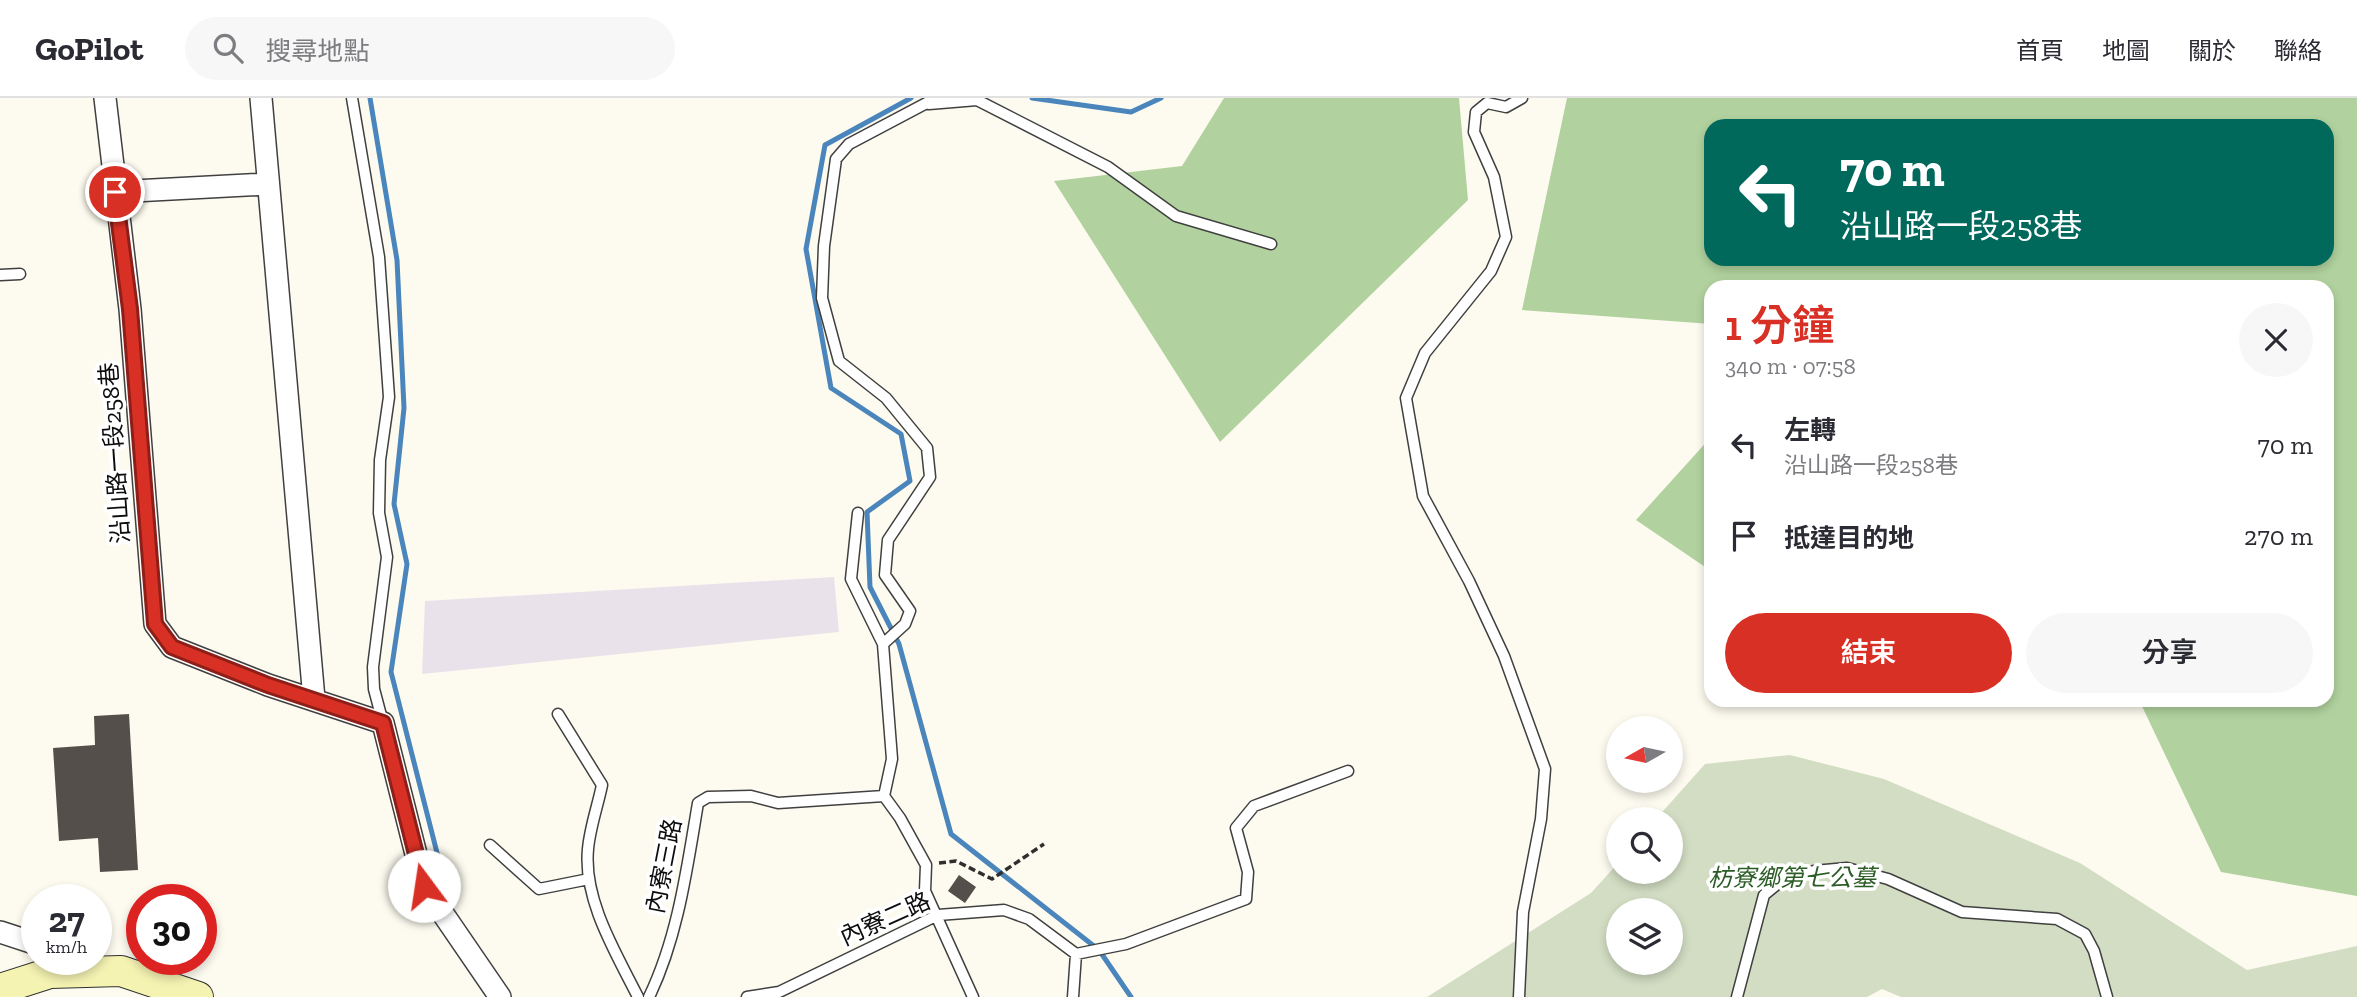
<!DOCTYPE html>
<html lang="zh-TW">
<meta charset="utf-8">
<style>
:root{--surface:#fff;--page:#f7f7f7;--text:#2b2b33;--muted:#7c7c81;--line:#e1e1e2;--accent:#d93025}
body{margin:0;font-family:"Zilla Slab","Noto Sans TC",serif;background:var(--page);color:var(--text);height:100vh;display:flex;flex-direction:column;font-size:26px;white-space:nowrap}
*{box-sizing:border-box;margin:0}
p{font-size:23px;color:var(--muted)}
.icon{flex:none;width:38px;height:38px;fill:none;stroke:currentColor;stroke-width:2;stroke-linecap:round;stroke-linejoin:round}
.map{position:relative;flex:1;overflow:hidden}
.drawer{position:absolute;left:1704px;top:182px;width:630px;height:427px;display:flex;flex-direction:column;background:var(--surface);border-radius:21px;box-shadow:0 4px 10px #0003}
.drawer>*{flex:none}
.guide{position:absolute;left:1704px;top:21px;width:630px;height:147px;border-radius:21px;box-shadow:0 4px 10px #0003;background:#00695c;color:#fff;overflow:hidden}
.needle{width:46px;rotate:261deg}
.tools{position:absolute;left:1606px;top:618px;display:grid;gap:14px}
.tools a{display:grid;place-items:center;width:77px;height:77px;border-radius:50%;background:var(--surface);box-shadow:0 4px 10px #0003;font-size:35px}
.speed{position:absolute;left:21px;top:786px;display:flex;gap:14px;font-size:35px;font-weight:700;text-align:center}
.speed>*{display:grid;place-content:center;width:91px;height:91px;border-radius:50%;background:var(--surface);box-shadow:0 4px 10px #0003;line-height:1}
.speed small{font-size:18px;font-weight:400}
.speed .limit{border:10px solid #d22;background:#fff;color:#111}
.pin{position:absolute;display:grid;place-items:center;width:60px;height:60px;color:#fff;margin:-30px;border:4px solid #fff;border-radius:50%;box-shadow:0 2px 7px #0007}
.me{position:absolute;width:77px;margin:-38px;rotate:346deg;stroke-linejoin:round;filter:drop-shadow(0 0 5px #0008)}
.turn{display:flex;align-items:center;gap:24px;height:147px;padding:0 21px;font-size:32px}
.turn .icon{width:91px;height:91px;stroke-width:2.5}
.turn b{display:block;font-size:49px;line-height:60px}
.round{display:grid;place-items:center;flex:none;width:74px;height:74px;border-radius:37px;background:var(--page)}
.head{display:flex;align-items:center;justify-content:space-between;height:119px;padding:0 21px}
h1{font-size:42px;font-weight:600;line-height:52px;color:var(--accent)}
.action{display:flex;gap:14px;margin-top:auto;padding:14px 21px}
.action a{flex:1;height:80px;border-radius:42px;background:var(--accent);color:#fff;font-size:28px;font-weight:600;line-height:80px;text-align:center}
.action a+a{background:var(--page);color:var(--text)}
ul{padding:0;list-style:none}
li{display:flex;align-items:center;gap:21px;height:91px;padding:0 21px}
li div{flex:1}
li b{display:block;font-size:26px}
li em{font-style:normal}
header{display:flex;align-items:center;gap:42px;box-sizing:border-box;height:98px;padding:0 35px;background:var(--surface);border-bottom:2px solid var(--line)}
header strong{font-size:33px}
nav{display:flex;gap:38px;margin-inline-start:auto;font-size:24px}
.search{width:490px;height:63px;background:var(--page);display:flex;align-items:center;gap:18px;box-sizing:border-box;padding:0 24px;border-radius:38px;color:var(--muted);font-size:26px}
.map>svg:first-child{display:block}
</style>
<header>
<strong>GoPilot</strong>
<div class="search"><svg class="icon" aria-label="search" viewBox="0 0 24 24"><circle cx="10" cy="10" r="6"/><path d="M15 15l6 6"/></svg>搜尋地點</div>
<nav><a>首頁</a><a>地圖</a><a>關於</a><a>聯絡</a></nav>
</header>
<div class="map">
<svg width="2357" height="899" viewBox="0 0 2357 899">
<rect width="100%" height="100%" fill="#fdfbef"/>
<!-- industrial -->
<path fill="#eae2eb" d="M834,479L839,534L422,576L425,503Z"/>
<!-- forest -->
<path fill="#b1d29e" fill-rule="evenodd" d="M1224,0H1459L1468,102L1220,344L1054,83L1182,68Z
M1567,0H2357V798L2221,774L2139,602H2328V189H1712L1711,226L1522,212ZM1712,28H2328V161H1712Z
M1711,339V473L1636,422Z"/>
<!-- cemetery -->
<path fill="#d2ddc3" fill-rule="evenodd" d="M1790,657L1884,681L2080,765L2247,872L2357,848V899H1901L1882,891L1867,899H1427L1591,795L1619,764V774H1671V721H1656L1705,666ZM1619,812H1671V864H1619Z"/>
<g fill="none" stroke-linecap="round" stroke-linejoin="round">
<!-- stream -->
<path stroke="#4a85bc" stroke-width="5" d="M370,0L397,162L404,310L394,406L407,466L391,574L447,794
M911,0L825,47L806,151L831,290L901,336L910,383L867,414L870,489L899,546L951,736L1099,852L1131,899
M1032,0L1131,14L1161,0"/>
</g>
<!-- building -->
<path fill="#544f4b" d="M129,616L138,772L100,774L98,740L59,743L53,650L95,647L94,618Z
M959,777L976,789L965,805L948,793Z"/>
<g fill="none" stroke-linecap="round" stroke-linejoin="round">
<!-- lane casing -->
<g stroke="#404040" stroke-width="13">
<path id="lane" d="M352,0L379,159L389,299L380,362L379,415L387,459L373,569L374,591L383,625
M929,6L977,2L1108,69L1176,118L1271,146
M0,177L20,176
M858,415L851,481L883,546L892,661L884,698L900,720L926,767L925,793L973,899
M883,546L905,526L910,513L885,477L888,442L930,379L927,350L886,300L839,263L822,200L824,148L836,61L849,46L936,0
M558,616L602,687C598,707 590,729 588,751C583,802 616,855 638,899
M490,747L539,791L589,781
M649,899C678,839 687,770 698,705L708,699L751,698L778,705L884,698
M747,899L779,894L938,817L1004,812L1029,821L1076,856
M1073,899L1076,856L1126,846L1246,801L1248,774L1236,730L1254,708L1348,673
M1519,899L1523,814L1541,721L1545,671L1504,558L1469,483L1423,398L1406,300L1425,255L1491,173L1506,139L1494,79L1474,34L1476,14L1487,5L1506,9L1522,0
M1737,899L1764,797L1781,783L1814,773L1847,770L1888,781L1962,814L2057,821L2085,836L2094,853L2107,899"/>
</g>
<!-- street casing -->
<g stroke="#404040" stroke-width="24">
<path id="street" d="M105,0L130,211L155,526L172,549L268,587L383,625L424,788L500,899
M261,0L314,601
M115,94L267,86
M0,834L37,846"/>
</g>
<!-- secondary casing -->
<g stroke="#2f2f2f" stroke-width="32">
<path id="secondary" d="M0,891L50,875L121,873L198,899"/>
</g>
<!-- path -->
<path stroke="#2f2f2f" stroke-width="3.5" stroke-dasharray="7 3.5" stroke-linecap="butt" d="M939,765L956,763L992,781L1044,746"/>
<!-- lane -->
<use href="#lane" stroke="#fff" stroke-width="10"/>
<!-- street -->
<use href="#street" stroke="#fff" stroke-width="21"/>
<!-- secondary -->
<use href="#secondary" stroke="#f5f3b2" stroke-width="30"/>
</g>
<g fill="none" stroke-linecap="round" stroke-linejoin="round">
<!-- route casing -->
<g stroke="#8d1f18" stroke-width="18">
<path id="route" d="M115,94L130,211L155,526L172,549L268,587L383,625L424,788"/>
</g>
<!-- route -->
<use href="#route" stroke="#d93025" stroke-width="12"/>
</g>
<g text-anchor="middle" stroke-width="7" stroke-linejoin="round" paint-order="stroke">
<!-- street labels -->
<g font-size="24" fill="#0d0d0d" stroke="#fff">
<text transform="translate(115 355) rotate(-94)" y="8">沿山路一段258巷</text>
<text transform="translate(664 768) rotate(-79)" y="8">內寮三路</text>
<text transform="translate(885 821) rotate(-24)" y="8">內寮二路</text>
</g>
<!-- park labels -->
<g font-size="24" font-style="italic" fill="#2c5d26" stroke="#fff">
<text x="1792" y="788">枋寮鄉第七公墓</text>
</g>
</g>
</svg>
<div class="tools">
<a><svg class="needle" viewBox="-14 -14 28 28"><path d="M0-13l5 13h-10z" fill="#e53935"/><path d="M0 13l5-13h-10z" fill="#7c7c81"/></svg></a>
<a><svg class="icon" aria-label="search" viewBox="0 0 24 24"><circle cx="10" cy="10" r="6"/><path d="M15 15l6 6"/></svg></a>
<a><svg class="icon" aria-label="layers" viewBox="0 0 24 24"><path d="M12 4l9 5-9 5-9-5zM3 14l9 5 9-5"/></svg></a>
</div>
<div class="speed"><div>27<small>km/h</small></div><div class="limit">30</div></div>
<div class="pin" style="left:115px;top:94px;background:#d93025"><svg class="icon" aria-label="arrive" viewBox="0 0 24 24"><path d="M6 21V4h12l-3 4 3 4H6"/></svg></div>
<svg class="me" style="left:424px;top:788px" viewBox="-20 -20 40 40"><circle r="19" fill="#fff"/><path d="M0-13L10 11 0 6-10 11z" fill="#d93025"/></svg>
<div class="guide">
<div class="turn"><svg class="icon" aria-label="left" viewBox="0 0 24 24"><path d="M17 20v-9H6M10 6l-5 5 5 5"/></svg><div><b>70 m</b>沿山路一段258巷</div></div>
</div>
<section class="drawer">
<div class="head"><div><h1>1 分鐘</h1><p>340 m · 07:58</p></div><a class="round"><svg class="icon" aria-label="close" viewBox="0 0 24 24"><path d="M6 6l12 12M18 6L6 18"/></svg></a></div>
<ul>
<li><svg class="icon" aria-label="left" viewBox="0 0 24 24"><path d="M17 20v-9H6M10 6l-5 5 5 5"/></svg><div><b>左轉</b><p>沿山路一段258巷</p></div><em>70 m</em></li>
<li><svg class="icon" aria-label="arrive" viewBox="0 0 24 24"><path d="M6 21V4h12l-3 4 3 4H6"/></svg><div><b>抵達目的地</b></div><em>270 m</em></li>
</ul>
<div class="action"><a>結束</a><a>分享</a></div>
</section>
</div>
